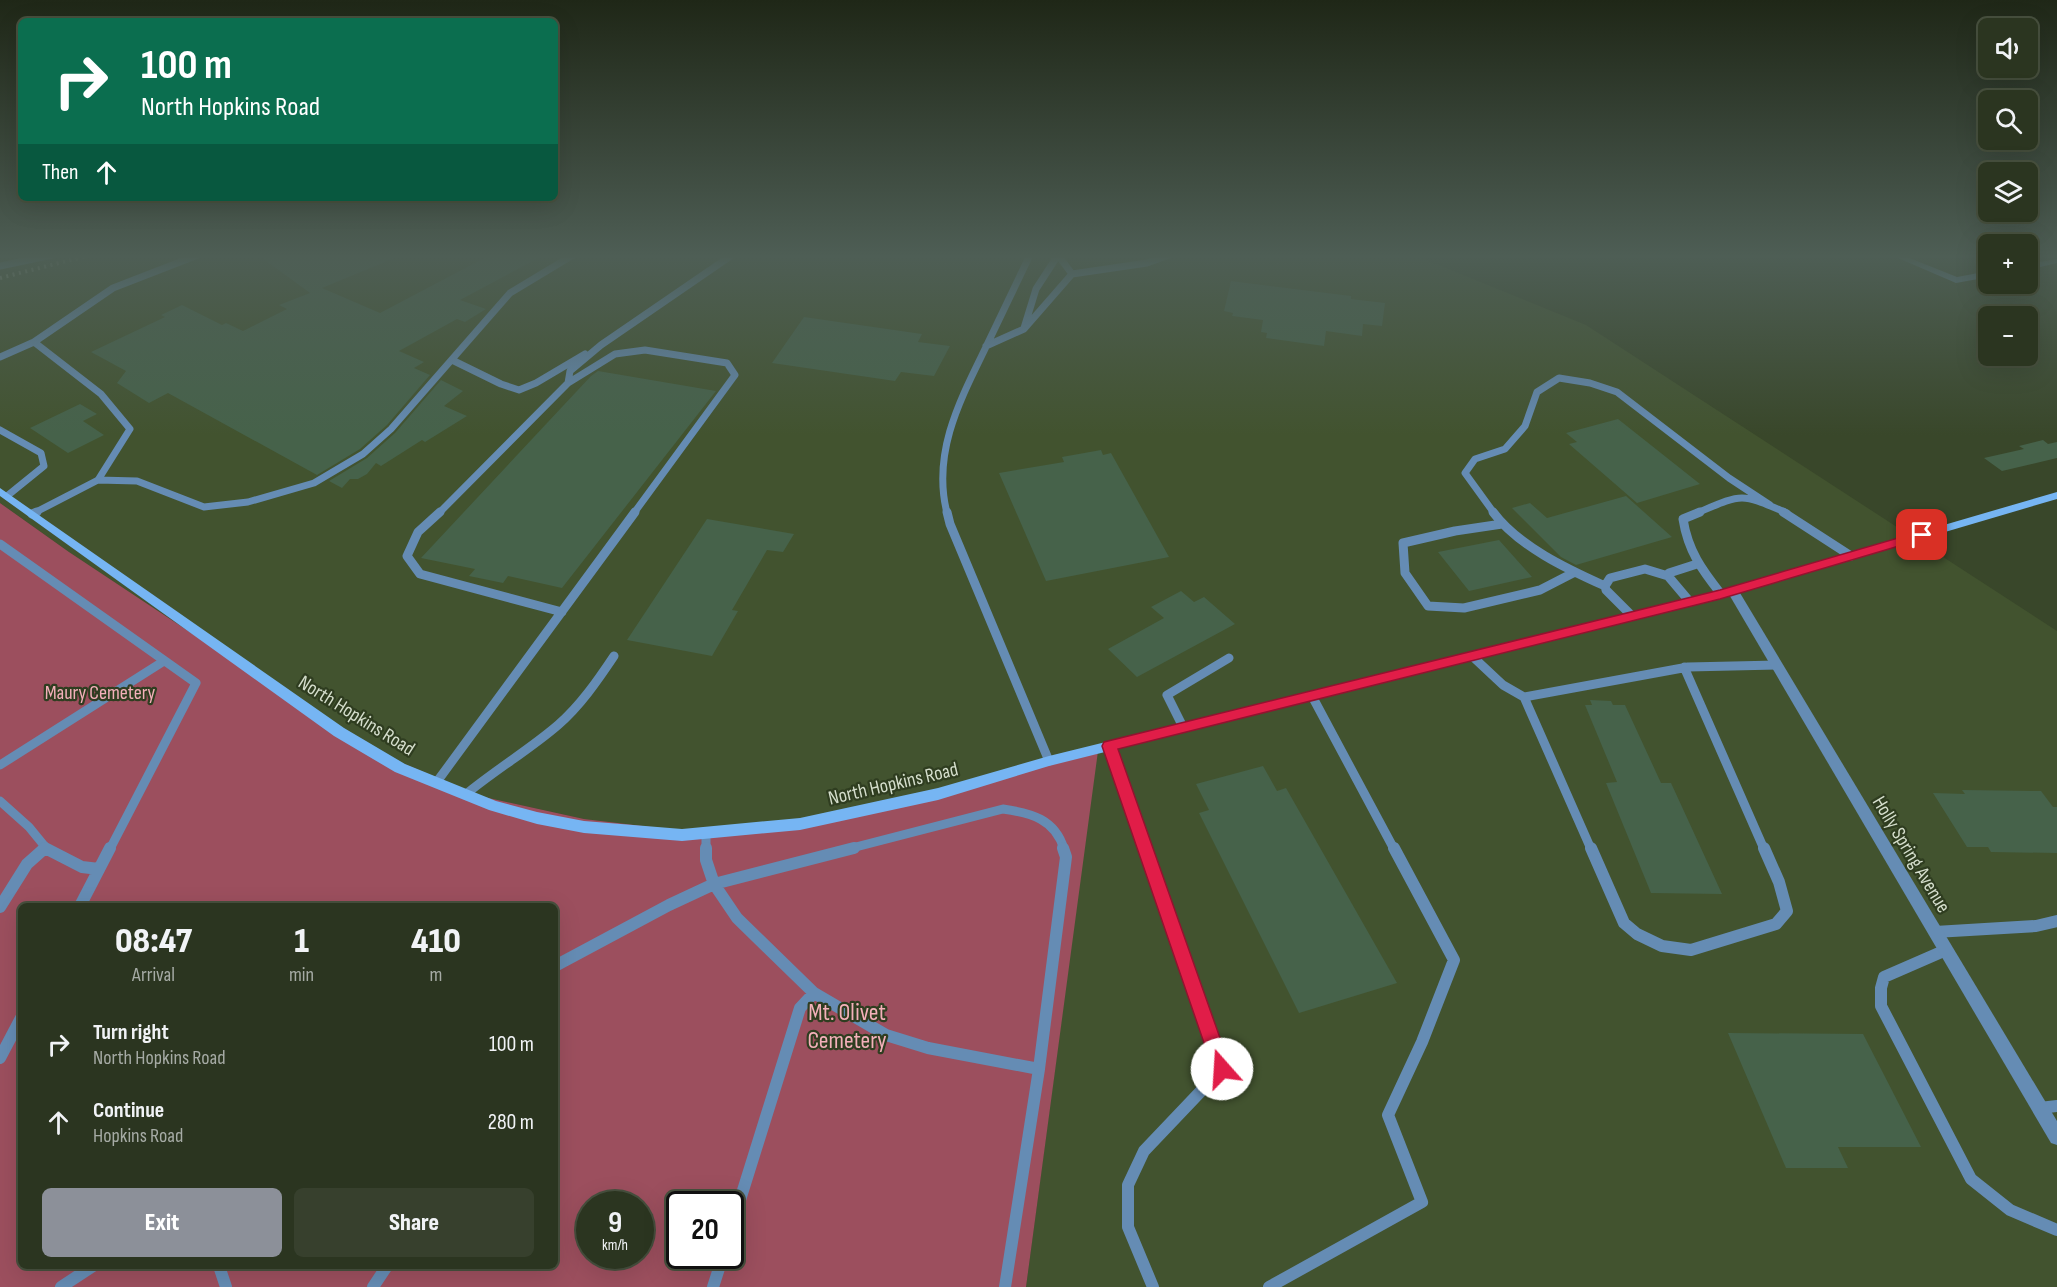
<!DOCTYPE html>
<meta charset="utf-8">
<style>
:root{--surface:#2b3520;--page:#37402d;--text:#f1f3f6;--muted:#a6aba5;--line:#47503e;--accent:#8c9099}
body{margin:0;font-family:"Sofia Sans Condensed",sans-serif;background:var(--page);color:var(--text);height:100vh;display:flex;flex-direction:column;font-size:22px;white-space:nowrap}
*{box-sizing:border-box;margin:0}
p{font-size:20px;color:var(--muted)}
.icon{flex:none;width:33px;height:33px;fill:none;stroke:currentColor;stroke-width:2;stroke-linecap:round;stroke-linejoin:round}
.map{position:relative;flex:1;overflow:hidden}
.side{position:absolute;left:18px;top:903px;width:540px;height:366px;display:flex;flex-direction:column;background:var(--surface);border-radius:9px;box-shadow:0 6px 24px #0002,0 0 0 2px var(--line)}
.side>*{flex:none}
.guide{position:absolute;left:18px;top:18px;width:540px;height:183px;border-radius:9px;box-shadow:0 6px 24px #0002,0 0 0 2px var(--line);background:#0b6e4f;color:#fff;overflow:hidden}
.controls{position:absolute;left:1978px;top:18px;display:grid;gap:12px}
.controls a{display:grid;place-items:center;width:60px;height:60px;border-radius:9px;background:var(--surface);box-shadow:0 6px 24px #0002,0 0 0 2px var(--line);font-size:30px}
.speed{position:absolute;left:576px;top:1191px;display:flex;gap:12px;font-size:30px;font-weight:700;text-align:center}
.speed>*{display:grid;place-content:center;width:78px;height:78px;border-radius:50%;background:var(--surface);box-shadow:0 6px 24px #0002,0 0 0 2px var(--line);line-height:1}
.speed small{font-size:15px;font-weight:400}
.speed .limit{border:3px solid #111;border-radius:9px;background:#fff;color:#111}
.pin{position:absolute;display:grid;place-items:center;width:51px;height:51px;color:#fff;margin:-26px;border-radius:12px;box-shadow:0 3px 9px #0006}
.me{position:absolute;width:66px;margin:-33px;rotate:341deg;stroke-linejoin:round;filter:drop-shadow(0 0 4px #0008)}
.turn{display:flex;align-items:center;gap:21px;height:126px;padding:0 24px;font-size:27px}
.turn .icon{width:78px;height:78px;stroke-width:2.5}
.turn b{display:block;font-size:42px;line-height:51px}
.then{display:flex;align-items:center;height:57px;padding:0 24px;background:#0003;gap:12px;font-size:22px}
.eta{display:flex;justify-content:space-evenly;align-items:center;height:102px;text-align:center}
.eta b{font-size:36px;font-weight:800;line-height:42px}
.button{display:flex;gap:12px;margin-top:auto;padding:12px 24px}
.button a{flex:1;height:69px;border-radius:9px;background:var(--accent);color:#fff;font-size:24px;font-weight:800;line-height:69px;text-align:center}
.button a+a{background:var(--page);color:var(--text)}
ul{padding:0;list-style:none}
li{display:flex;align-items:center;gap:18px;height:78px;padding:0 24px}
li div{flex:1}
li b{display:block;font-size:22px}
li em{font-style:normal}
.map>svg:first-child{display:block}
</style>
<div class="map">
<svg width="2057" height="1287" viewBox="0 0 2057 1287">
<rect width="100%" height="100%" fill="#39472a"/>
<!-- built -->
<path fill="#42532f" d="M0,255H1414L1586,325L2057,631V1287H1026L1097,751L910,797L805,818L693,832L584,819L484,797L397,761L229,658L69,552L0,503Z"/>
<!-- green -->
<path fill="#9c4f5e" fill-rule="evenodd" d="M0,503L69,552L229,658L397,761L484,797L584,819L693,832L805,818L910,797L1098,751L1026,1287H0ZM21,906H555V1266H21ZM590,1204H640V1256H590ZM680,1204H730V1256H680Z"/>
<!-- building -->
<path fill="#46624a" d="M258,255H402L322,288L380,313L490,255H544L460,300L486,309L465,322L457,319L399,351L424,362L414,368L430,375L387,425L360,449L317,475L168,393L149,403L117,383L126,371L91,352L165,317L161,315L182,305L222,325L226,323L243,331L287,309L279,305L310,293Z
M1231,281L1351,296V299L1385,303L1382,326L1363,324L1362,336L1326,331L1324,346L1266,338L1267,333L1261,332L1263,320L1232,316L1233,313L1224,311Z
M804,317L922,334L918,342L950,346L934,376L901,372L895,381L772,363Z
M598,371L716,391L562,588L508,576L503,583L469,576L475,569L421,558L591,376Z
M441,380L463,391L444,406L467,416L425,442L422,440L381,466L376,463L367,474L358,479H350L342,488L329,481L367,458L395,433Z
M80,404L97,414L83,421L104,435L68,453L30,428Z
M1618,419L1700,484L1637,503L1569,444L1577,442L1566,433Z
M2043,440L2048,444L2057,442V458L2002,471L1984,458L2024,449L2019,446Z
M1101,450L1103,455L1111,453L1169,557L1046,581L999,473L1064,462L1062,457Z
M1626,496L1672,537L1576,565L1561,557L1512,508L1530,503L1547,518Z
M707,519L794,534L783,552L767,550L732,610L738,611L712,656L627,640Z
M1499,540L1532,577L1469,591L1438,552Z
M1181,591L1194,602L1204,597L1235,624L1137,677L1108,649L1164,618L1151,607Z
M1590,700L1611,701L1613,705H1625L1661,783H1671L1722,894L1651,893L1606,783L1617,782L1585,705H1592Z
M1263,766L1277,791L1286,788L1397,983L1299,1013L1199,813L1209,810L1196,784Z
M1962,790L2041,791L2053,807H2057V853L1991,852L1988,847H1967L1933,793L1965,794Z
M1728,1033L1863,1034L1921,1147H1838L1848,1168H1786Z"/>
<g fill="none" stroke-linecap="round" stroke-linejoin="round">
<!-- service-far2 -->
<path stroke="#658cb4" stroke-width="7" d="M1058,255L1072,274
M0,266L52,255
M1024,328L1036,289L1058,255
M34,342L113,288L198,255
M986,346L1024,329L1072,274L1147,263L1169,255
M0,357L34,342L101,394L130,429L98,480L34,513
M452,360L501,384L519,390L536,383L585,354
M568,383L615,354L645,350L727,363L735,375L634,513
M0,430L41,453L44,466L7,496
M98,480L137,481L204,507L248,502L314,483L363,454L391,429L510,293L573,255
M439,513L568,383L570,371L601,345L732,255
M947,513C932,454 959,402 984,351C999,319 1015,287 1030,255
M1494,513L1465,473L1475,459L1505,449L1525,426L1537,392L1559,378L1590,383L1617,392L1729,478L1770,505
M1697,513C1744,493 1740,493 1787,513"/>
<!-- service-far1 -->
<path stroke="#658cb4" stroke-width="9" d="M440,512L418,532L407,556L420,574L562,612
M947,512L950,524L1049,761
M1493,512C1518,546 1567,569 1605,586
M1700,512L1683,519C1688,551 1702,570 1721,594
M1783,512L1851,556
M32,514L37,512
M1502,524L1455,531L1403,543L1405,573L1428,606L1464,608L1540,590L1573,573
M0,544L196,683L110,849
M1690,602L1668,576L1669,573L1697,564
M1632,616L1606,590L1605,586L1610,578L1645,569L1668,576
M1472,656L1503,685L1524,697L1688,667L1777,665
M1684,667L1764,849
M1312,696L1394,849
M1524,697L1591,849
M1183,727L1167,695L1229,658
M1110,746L1146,849
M0,765L164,661
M436,783L635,512
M465,795C495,770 529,750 558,725C580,706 598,680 614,656
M0,801L29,827L47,849
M706,834V849
M848,849L1003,809C1031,813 1055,819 1064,849"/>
<!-- service -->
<path stroke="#658cb4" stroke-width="12" d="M45,848L82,867L99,869
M706,848V860L714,884L737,918L814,993L886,1035L928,1048L1039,1069
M1145,848L1222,1069L1144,1151L1128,1185V1227L1153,1287
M1591,848L1624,923L1637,934L1662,946L1691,950L1776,924L1787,911L1779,882L1764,848
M80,906L110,848
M0,907L27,864L45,848
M1935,932L2036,926L2057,921
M1946,950L1884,977L1881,988V1006L1971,1179L2010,1210L2057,1230
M555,966L669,905L714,884L854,848
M0,1058L21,1018
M2040,1108L2057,1106
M730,1232L800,1008L814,993
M219,1266L226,1287
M61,1287L93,1266
M373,1287L387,1266
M713,1287L723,1256
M1005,1287L1039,1069L1066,857L1063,848
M1269,1287L1422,1202L1388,1115L1422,1042L1454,960L1394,848"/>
<!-- minor -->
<path fill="#658cb4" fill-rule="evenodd" d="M1891,255H1902L1957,277L1989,271V277L1956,283Z
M2057,259V263L2028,270V264Z"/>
<!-- tertiary -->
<path fill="#658cb4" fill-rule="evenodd" d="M1733,587L1737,588L2057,1121V1145L2051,1143L1727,591Z"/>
<!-- secondary -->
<path fill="#76b5f3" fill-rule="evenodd" d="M0,488L344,728L405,764L496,801L537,812L584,821L682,829L800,818L938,788L1049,756L1721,590L2057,492V499L1721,598L1049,766L938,800L800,830L682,841L584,833L537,824L489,810L395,772L334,736L0,496Z"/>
<!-- rail -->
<path stroke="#96a18a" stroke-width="4" stroke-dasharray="2 4.5" stroke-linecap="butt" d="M0,278L90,255"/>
</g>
<!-- sky -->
<linearGradient id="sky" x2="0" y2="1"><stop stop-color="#1f2717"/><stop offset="0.59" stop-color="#4e5e55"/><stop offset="1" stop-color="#4e5e55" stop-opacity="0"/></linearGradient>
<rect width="2057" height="435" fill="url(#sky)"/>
<!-- route -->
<path fill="#e11d48" stroke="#92132f" stroke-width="1.5" d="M1922,531L1928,535L1926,538L1720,599L1118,749L1231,1069L1228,1075L1222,1078L1215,1075L1102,746L1104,742L1720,590Z"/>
<g text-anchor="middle" stroke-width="4.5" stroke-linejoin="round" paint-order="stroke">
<!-- park labels -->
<g font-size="20" fill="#f4b0ba" stroke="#2f3d20">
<text x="100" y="699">Maury Cemetery</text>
</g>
<!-- street labels -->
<g font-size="20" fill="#d5decc" stroke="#2f3d20">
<text transform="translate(357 715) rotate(32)" y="7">North Hopkins Road</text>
<text transform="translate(893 783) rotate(-13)" y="7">North Hopkins Road</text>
<text transform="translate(1912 854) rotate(59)" y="7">Holly Spring Avenue</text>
</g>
<!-- near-park labels -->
<g font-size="24" fill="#f4b0ba" stroke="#2f3d20">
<text x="847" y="1020">Mt. Olivet<tspan x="847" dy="28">Cemetery</tspan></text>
</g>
</g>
</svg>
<div class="controls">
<a><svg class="icon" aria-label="sound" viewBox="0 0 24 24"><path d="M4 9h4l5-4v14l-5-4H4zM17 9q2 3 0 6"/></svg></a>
<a><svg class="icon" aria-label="search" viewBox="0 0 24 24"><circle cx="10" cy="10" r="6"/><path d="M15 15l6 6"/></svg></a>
<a><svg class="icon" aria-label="layers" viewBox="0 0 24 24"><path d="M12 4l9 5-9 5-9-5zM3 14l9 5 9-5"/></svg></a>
<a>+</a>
<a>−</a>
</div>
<div class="speed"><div>9<small>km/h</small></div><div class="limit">20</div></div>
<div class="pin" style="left:1922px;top:535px;background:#d93025"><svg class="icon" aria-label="arrive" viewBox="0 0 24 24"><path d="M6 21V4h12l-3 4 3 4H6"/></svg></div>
<svg class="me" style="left:1222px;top:1069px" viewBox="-20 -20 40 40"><circle r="19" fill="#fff"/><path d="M0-13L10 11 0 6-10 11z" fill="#e11d48"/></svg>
<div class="guide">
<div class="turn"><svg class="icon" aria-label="right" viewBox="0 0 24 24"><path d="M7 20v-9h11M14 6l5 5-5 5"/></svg><div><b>100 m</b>North Hopkins Road</div></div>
<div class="then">Then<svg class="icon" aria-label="ahead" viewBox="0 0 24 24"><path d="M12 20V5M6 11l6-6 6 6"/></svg></div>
</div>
<section class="side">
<div class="eta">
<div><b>08:47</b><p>Arrival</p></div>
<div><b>1</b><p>min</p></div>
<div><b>410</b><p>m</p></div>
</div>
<ul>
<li><svg class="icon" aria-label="right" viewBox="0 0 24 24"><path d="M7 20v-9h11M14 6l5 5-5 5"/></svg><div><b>Turn right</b><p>North Hopkins Road</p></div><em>100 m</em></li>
<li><svg class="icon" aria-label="ahead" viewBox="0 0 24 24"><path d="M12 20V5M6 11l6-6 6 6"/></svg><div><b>Continue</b><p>Hopkins Road</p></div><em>280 m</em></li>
</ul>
<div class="button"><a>Exit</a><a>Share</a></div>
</section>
</div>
